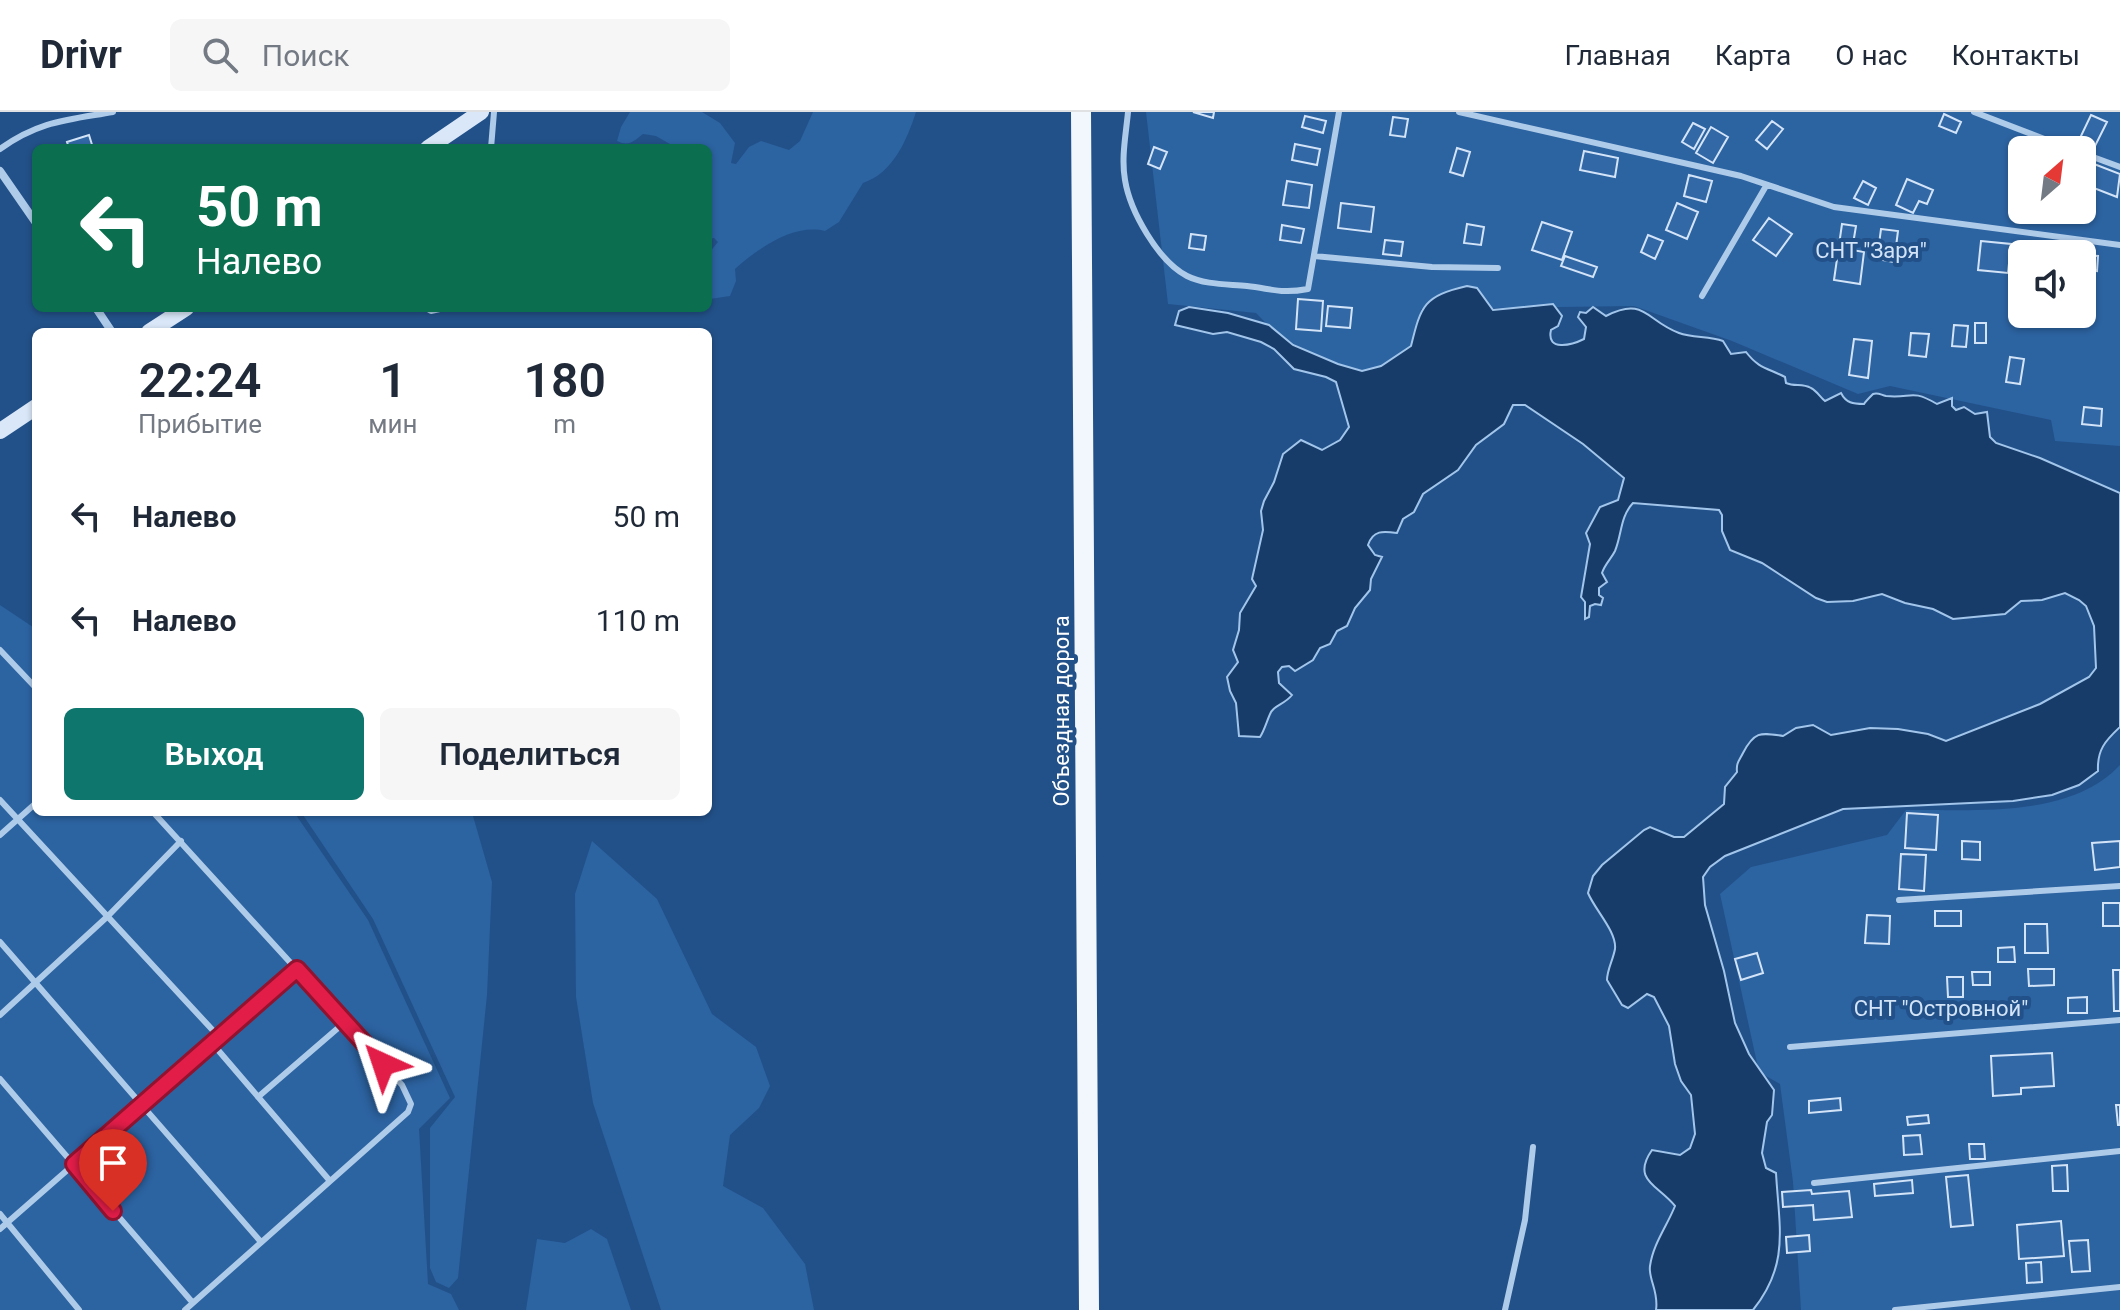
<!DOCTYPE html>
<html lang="ru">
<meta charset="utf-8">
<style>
:root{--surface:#fff;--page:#f6f6f7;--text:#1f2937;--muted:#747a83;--line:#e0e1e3;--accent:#0f766e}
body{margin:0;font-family:Roboto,sans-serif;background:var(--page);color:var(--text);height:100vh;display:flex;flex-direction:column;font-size:30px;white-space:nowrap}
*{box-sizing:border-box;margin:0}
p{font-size:26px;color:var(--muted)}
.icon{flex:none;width:44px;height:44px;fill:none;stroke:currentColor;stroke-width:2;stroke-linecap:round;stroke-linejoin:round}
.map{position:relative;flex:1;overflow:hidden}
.side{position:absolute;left:32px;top:216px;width:680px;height:488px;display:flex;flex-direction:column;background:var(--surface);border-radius:12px;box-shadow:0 2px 6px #0004}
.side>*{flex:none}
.top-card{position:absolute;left:32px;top:32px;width:680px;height:168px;border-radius:12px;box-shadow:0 2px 6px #0004;background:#0b6e4f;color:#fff;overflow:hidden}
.needle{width:52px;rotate:28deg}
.buttons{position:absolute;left:2008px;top:24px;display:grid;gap:16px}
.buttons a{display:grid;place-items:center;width:88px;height:88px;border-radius:12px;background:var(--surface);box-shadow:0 2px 6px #0004;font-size:40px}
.pin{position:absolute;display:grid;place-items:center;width:68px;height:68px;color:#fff;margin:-82px -34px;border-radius:50% 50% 50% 0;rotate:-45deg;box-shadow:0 0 8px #0007}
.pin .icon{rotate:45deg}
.me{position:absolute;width:88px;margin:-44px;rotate:318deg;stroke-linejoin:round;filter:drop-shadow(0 0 6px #0008)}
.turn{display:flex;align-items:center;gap:28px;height:168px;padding:0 32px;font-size:36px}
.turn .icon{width:104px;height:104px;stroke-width:2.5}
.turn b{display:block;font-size:56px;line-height:68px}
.eta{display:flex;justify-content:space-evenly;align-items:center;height:136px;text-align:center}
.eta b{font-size:48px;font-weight:600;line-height:56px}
.cta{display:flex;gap:16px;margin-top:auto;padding:16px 32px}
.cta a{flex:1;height:92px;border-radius:12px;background:var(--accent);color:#fff;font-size:32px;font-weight:600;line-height:92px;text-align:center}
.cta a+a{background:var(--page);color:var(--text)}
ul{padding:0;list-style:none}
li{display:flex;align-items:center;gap:24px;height:104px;padding:0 32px}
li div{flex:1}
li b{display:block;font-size:30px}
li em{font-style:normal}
header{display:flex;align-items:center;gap:48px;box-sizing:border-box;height:112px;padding:0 40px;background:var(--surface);border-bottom:2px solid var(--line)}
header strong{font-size:38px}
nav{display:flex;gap:44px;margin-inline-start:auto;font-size:28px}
.search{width:560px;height:72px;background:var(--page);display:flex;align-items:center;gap:20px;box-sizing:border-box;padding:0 28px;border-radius:12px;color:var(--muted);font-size:30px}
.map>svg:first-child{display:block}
</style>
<header>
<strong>Drivr</strong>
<div class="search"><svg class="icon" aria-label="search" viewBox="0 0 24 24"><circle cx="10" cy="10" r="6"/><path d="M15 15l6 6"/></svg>Поиск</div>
<nav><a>Главная</a><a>Карта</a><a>О нас</a><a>Контакты</a></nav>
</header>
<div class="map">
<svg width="2120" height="1198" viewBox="0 0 2120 1198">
<rect width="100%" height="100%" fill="#225189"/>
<!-- green -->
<path fill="#2c63a1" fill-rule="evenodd" d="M630,0H702L720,11L735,31L731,51L736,52L749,35L761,29L789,38L800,29L813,0H916C907,28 893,61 863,71L839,110L825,119C794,111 757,137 735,157L736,169L730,184L710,187L708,142L718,130L714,126L708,127V36H677L656,24L643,22C634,29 629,35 617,29L621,15Z
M1146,0H2120V334L2055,329L2051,308L1890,274L1858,282L1732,229L1634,194L1421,197L1415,246L1361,273L1308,254L1256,201L1168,192ZM2022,38H2082V98H2022ZM2022,142H2082V202H2022Z
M0,493L36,517V700H294L368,808L450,986L419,1017L428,1172L451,1182L459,1198H0Z
M2120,653V1198H1801L1793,1070L1780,972L1759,960L1720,782L1751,755L1887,723L1906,698C1973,697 2070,707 2120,653Z
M301,700H470L473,704L492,770L487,883L458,1166L449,1176L436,1170L430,1156V1016L455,985L373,807Z
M592,729L657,787L712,902L756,935L770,974L759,996L730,1023L723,1074L763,1096L805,1152L814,1198H661L593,991L576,885L575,782Z
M591,1117L607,1127L631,1198H526L537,1127L565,1131Z"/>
<!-- water -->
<path fill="#183c69" stroke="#a2c6eb" stroke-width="2" d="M1467,174L1477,176L1493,198L1553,192L1562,204L1558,214L1551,218C1546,240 1572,233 1584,227L1586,215L1578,205L1580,200L1586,201L1593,195L1606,204C1645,184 1646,209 1679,221C1693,226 1709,224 1723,229L1731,242L1746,240C1759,257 1768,256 1785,265L1786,271C1795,275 1802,271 1811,276C1817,279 1820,285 1825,289L1841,281C1846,291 1853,292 1864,292C1865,290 1872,283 1873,282C1878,280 1881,283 1886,284C1912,287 1910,276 1937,292L1952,286V294L1956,298L1964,295L1975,302L1987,300L1990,325L1996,331L2040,346L2120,381V615C2105,629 2097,638 2098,659L2079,673L2052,683L2013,689L1843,697L1725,744L1710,755L1703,765L1705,793L1724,859L1735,911L1749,942L1774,978L1772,1003L1767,1010L1762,1041L1766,1056L1776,1061C1779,1115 1790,1152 1753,1198H1656C1659,1179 1648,1167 1650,1154C1653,1132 1667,1114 1675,1094C1658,1073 1631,1068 1652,1038L1680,1043L1690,1036L1695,1022L1691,983L1681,969L1675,952L1669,914L1654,885L1647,882L1628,896L1622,893L1607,868C1607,858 1613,848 1615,837C1617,820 1595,798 1588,781L1593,764L1602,753L1644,718L1650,715L1674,725H1684L1724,692L1725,675L1737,660C1736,651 1739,649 1743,641C1755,618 1762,621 1783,624L1796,616L1813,613L1831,623L1870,616L1898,617L1928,622L1946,629L2040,592L2089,565L2096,556L2094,514L2086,494L2079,488L2065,481L2042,488L2021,489L2005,502L1953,507L1933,497L1905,491L1882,482L1853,489L1827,490L1816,486L1762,451L1730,438L1722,419V403L1719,398L1633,391C1620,405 1622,422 1615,439C1611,447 1605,452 1602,461L1607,470L1599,476V483L1603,486L1601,493L1595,492L1590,494L1589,505L1585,507V490L1581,485L1590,432L1586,421L1600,395L1618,388L1624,366L1583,332L1525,293H1513L1504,312L1476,333L1458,358L1423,382L1414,400L1403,407L1397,421C1383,419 1373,418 1368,433L1375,443L1382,445L1371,467L1370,478L1355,496L1347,514L1337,519L1330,532L1320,536L1313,548L1295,559L1289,554L1282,555L1278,560L1279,571L1292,583C1285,592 1275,593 1271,600C1267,608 1265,617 1260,625L1239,624L1236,591L1230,579L1227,565L1238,550L1233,538L1239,518L1240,501L1256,474L1252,467L1263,418L1261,399L1264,389L1274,370L1283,342L1301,328L1322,338L1340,328L1349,315L1336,270L1326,265L1294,257L1274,237L1261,230L1227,220L1213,222L1175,213L1179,199L1189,195L1228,201L1269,213L1293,233L1338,252L1362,259L1381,254L1411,234C1421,193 1424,184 1467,174Z"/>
<!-- building -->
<path fill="#3268a6" stroke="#d3e4f8" stroke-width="2" d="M1193,0H1214L1213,6Z
M1944,2L1961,10L1956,21L1939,14Z
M2091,3L2107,10L2095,34L2080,26Z
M1305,4L1326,9L1323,21L1302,15Z
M1393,5L1408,7L1405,25L1390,23Z
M1772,9L1783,17L1767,37L1756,28Z
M1693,11L1705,17L1694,37L1682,30Z
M1711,15L1728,25L1713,51L1696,41Z
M89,23L93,36H69L67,30Z
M2046,31L2060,38H2042Z
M1295,32L1320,37L1317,53L1292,48Z
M1154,35L1167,40L1160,57L1148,52Z
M1457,36L1470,40L1463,64L1450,60Z
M1584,39L1618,46L1615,65L1580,58Z
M2094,52L2120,62L2117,85L2086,73Z
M1689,63L1712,69L1706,90L1684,84Z
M1907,67L1933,78L1927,92L1919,89L1913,101L1896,93Z
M1287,69L1312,73L1309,96L1283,93Z
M1863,69L1876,76L1868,93L1854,86Z
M1341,91L1374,95L1371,120L1338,116Z
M1677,91L1698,100L1687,127L1666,118Z
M1769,106L1792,122L1776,144L1753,128Z
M1542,110L1572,120L1562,148L1532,138Z
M1467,112L1484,115L1481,133L1464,131Z
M1842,112L1856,114L1852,138L1864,140L1860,172L1834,168Z
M1282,113L1304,117L1301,131L1280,128Z
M1881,117L1898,119L1894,150L1877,147Z
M1191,122L1206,124L1204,138L1189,136Z
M1648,123L1663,129L1655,147L1641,140Z
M1385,128L1403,130L1401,144L1383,142Z
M1981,129L2011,132L2008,161L1978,158Z
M2051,135L2065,136L2064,142H2051Z
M2082,143L2098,144L2097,159L2082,157Z
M1565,144L1597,155L1593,165L1561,154Z
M1298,187L1323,189L1321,219L1296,217Z
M1328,194L1352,196L1350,216L1326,214Z
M1975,211H1986V231H1975Z
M1954,213L1968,214L1966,235L1952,234Z
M1911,221L1929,222L1926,245L1909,243Z
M1854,227L1872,229L1868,266L1849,263Z
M2010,245L2024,247L2020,272L2006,270Z
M2084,295L2102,297L2101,314L2082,312Z
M1907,701L1938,703L1936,738L1905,736Z
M1962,729L1980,730V748L1962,747Z
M2120,729V755L2095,758L2092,731Z
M1901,742L1926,743L1924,779L1899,777Z
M2103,791H2120V814H2103Z
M1935,799H1961V814H1935Z
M1867,803L1890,804L1889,832L1865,831Z
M2025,812H2047L2048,841H2025Z
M2014,835L2015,850H1998V836Z
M1757,841L1763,861L1741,868L1735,847Z
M2028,857H2054V873L2029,874Z
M2113,858H2120V899H2114Z
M1972,860H1990V873H1973Z
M1947,865H1963V885H1948Z
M2087,885V901H2068V886Z
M2052,941L2054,974L2021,976V982L1993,984L1991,944Z
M1840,986L1841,998L1809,1001V989Z
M2116,993H2120V1013H2118Z
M1928,1003L1929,1011L1908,1013L1907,1005Z
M1920,1023L1922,1042L1904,1043L1903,1024Z
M1969,1032H1984L1985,1047H1970Z
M2067,1053L2068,1079H2053L2052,1054Z
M1968,1063L1973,1113L1951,1115L1946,1065Z
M1912,1068L1913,1081L1875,1084L1874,1072Z
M1811,1078L1812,1082L1849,1079L1852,1105L1814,1108L1813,1093L1783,1095L1782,1080Z
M2061,1109L2064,1144L2019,1147L2017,1113Z
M1809,1123L1810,1139L1787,1141L1786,1125Z
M2088,1128L2090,1159L2072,1160L2069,1129Z
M2041,1150L2042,1170L2027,1171L2026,1151Z"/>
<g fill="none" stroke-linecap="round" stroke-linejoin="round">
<!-- service -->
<path stroke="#aecbea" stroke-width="6" d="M1128,0C1126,22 1121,46 1125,68C1130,99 1158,149 1187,164C1205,173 1228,172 1247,174C1273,177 1281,182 1308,177L1339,0
M1459,0L1741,64L1834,95L2120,133
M1974,0L2073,38
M491,36L494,0
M0,37C39,9 67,8 113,0
M2082,41L2120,55
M1314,144L1432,155L1498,156
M1702,184L1766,74
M426,196L431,199L444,196
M0,538L36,576
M0,688L219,925
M153,700L402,973L411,992L408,1000L185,1198
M0,723L36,691
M1899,788L2120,774
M0,830L261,1130
M0,903L108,804L181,729
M212,931L330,1069
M1790,935L2120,908
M0,967L193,1191
M258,985L345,910
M1814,1071L2120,1039
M0,1102L79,1198
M0,1117L297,857
M1505,1198L1525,1108L1533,1035
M1895,1198L2120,1175"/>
<!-- minor -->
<path stroke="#aecbea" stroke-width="8" d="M0,59L36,111
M96,196L112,220"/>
<!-- secondary -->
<path stroke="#d9e7f8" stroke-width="16" d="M428,36L481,0
M149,220L186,196
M0,319L36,295"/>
<!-- primary -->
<path stroke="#f2f7fe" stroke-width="20" d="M1081,0L1089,1198"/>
</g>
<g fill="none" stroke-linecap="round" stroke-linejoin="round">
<!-- route casing -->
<g stroke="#92132f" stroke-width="20">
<path id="route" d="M113,1099L74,1052L297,857L383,952"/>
</g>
<!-- route -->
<use href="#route" stroke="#e11d48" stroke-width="14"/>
</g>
<g text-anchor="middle" stroke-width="8" stroke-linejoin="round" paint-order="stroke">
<!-- park labels -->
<g font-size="22" fill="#d3e4f8" stroke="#225189">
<text x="1871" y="146">СНТ "Заря"</text>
<text x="1941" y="904">СНТ "Островной"</text>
</g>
<!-- street labels -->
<g font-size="22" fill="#fff" stroke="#225189">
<text transform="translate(1061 599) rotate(-90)" y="8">Объездная дорога</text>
</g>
</g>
</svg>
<div class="buttons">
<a><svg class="needle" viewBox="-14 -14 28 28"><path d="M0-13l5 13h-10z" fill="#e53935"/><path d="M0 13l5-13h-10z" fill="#747a83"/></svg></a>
<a><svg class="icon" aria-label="sound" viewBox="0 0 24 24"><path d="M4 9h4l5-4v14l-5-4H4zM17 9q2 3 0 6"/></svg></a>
</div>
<div class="pin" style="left:113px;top:1099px;background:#d93025"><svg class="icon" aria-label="arrive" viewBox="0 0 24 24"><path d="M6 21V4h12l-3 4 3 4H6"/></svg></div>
<svg class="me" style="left:383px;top:952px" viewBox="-20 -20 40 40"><path d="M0-17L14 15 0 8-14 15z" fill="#e11d48" stroke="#fff" stroke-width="4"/></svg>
<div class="top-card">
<div class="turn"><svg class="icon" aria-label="left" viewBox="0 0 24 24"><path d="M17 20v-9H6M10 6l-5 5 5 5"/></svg><div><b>50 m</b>Налево</div></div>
</div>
<section class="side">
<div class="eta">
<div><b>22:24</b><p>Прибытие</p></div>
<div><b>1</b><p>мин</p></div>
<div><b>180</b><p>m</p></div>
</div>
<ul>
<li><svg class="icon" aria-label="left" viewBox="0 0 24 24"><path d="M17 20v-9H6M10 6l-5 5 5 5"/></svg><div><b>Налево</b></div><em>50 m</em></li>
<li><svg class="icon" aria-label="left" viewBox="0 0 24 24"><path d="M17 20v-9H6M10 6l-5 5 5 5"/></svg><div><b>Налево</b></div><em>110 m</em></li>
</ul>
<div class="cta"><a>Выход</a><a>Поделиться</a></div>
</section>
</div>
